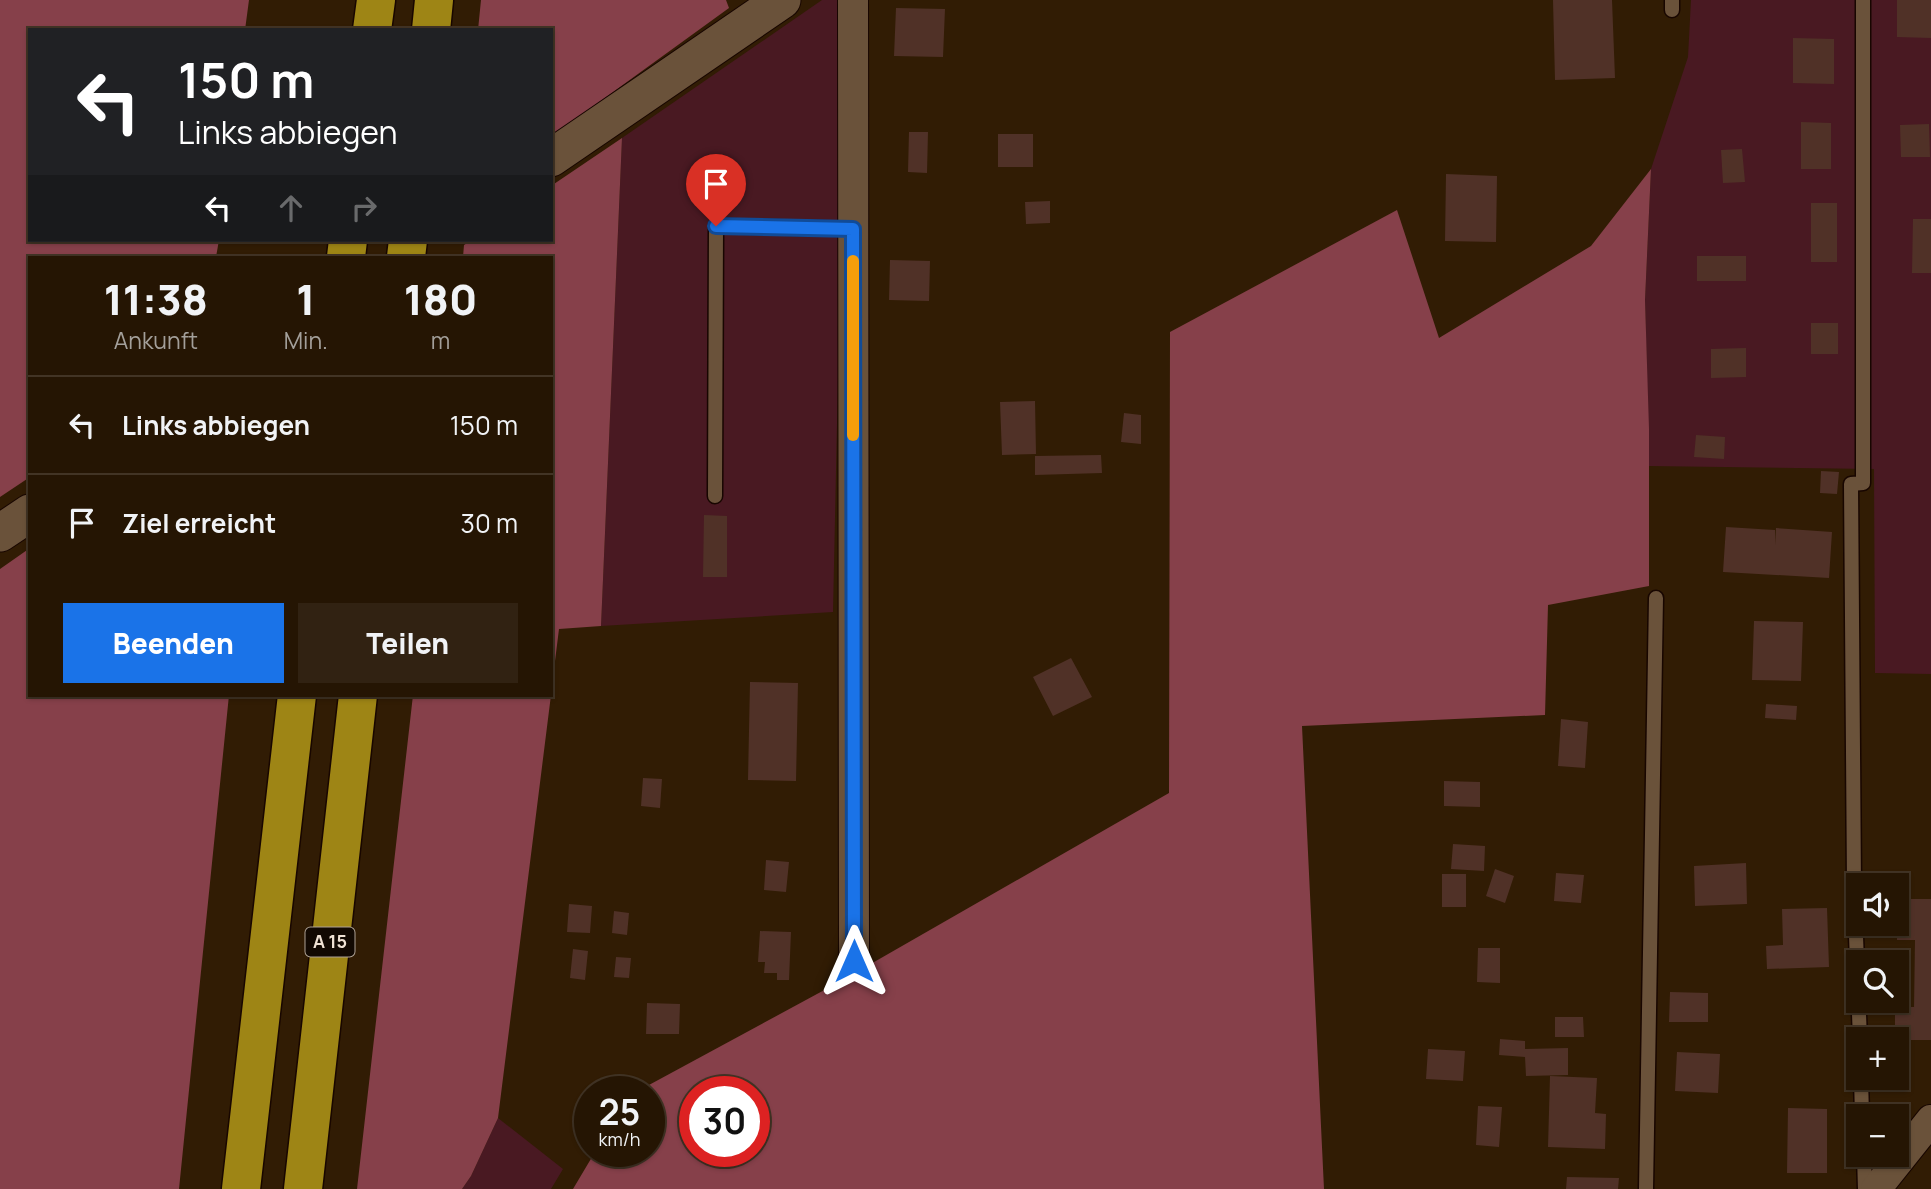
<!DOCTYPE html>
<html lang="de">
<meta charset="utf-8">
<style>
:root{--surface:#251503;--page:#312212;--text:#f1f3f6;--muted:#a39f9a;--line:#423425;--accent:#1a73e8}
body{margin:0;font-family:Manrope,sans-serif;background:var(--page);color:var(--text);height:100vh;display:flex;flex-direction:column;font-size:26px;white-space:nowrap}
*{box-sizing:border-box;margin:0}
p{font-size:23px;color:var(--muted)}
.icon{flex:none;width:38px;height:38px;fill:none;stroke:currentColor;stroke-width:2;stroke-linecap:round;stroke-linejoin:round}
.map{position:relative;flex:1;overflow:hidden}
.drawer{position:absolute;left:28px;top:256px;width:525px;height:441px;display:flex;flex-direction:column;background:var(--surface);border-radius:0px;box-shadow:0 2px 5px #0004,0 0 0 2px var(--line)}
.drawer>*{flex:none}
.top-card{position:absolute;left:28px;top:28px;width:525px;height:214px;border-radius:0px;box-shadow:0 2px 5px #0004,0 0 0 2px var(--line);background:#202124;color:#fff;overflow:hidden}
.tools{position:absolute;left:1846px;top:873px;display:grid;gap:14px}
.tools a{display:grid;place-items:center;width:63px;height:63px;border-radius:0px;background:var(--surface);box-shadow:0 2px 5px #0004,0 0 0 2px var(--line);font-size:35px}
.speed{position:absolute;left:574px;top:1076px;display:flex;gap:14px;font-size:35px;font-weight:700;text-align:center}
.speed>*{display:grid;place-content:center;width:91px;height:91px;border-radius:50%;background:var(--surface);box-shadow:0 2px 5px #0004,0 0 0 2px var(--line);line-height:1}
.speed small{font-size:18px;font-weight:400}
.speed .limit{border:10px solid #d22;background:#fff;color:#111}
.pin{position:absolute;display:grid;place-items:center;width:60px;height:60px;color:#fff;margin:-72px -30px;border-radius:50% 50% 50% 0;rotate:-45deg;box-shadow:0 0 7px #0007}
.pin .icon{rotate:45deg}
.me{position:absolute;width:77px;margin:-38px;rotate:0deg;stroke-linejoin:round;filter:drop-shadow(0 0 5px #0008)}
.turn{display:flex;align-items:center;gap:24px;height:147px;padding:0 35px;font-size:32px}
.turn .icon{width:91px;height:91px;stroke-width:2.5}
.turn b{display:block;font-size:49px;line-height:60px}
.lanes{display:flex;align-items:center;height:66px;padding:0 35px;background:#0003;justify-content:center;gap:35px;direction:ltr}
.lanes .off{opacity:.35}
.eta{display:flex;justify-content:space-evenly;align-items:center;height:119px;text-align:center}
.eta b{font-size:42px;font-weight:800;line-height:49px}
.action{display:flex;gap:14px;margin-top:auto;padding:14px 35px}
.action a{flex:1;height:80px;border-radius:0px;background:var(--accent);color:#fff;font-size:28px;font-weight:800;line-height:80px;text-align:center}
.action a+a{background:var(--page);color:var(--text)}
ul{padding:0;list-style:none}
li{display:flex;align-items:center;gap:21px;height:98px;padding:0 35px;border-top:2px solid var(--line)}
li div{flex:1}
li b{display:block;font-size:26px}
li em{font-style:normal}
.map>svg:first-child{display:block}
</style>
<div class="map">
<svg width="1931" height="1189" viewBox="0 0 1931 1189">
<rect width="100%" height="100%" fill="#311c04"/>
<!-- green -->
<path fill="#491922" d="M822,0H846L833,612L601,626L622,138Z
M1691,0H1931V674L1875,673L1874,469L1649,466L1645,300L1651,169L1688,57Z
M498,1118L563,1169L551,1189H462L471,1176Z"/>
<!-- forest -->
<path fill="#86404a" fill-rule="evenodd" d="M0,0H249L245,30H30V240H219L216,257H30V477L0,497Z
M481,0H726L729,8L551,137V30H478Z
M622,138L601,626L559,629L551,693V257H463L464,245L472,240H551V186Z
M1651,169L1645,300L1649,429V586L1548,605L1545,715L1302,726L1324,1189H573L595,1152H649V1092H636L841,981L1169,793L1170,332L1397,210L1439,338L1591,246ZM695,1092H754V1152H695Z
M30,548V695H229L179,1189H0V569Z
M413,695H551L498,1118L471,1176L462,1189H357Z"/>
<!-- building -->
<path fill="#503127" d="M1553,0H1612L1615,78L1555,80Z
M1897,0H1931V38L1897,37Z
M896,8L945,9L943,57L894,56Z
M1793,38L1834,39V84L1793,83Z
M1801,122L1831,123V169H1801Z
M1929,124L1930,157H1901L1900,125Z
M909,132H928L927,173L908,172Z
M998,134H1033V167H998Z
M1742,149L1745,182L1723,183L1721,150Z
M1446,174L1497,176L1496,242L1445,241Z
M1050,201V223L1026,224L1025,202Z
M1811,203H1837V262H1811Z
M1913,219H1931V273H1912Z
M1697,256H1746V281H1697Z
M890,260L930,261L929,301L889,300Z
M1811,323H1838V354H1811Z
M1746,348V377L1711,378V349Z
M1035,401L1036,454L1002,455L1000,402Z
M1124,413L1141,415V444L1121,442Z
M1696,435L1725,437L1724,459L1694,457Z
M1101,455L1102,473L1035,475V456Z
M1821,471L1839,472L1837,494L1820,493Z
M704,515L727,516V577H703Z
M1726,527L1775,530V545L1776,528L1832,532L1829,578L1723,572Z
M1754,621L1803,622L1801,681L1752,680Z
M1071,658L1092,697L1053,716L1033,677Z
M750,682L798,683L796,781L748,780Z
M1766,704L1797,706L1796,720L1765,718Z
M1561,719L1588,722L1585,768L1558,766Z
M643,778L662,779L660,808L641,806Z
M1444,781L1480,782V807L1444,806Z
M1453,844L1485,846L1484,871L1451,869Z
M766,860L789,862L786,892L764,890Z
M1746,863L1747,904L1695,906L1694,866Z
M1495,869L1514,876L1505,903L1486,896Z
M1556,873L1584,875L1581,903L1554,901Z
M1442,874H1466V907H1442Z
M1897,899H1931V1040H1895V1007H1914L1915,940H1897Z
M569,904L592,906L590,933L567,932Z
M1827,908L1829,967L1767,969L1766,946L1783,945L1782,909Z
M614,911L629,913L627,935L612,933Z
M760,931L791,932L789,980H777V973H764L765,962H758Z
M1478,948H1500V983L1477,982Z
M573,949L588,951L585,980L570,978Z
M616,957L631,958L629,978L614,977Z
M1670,992L1708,993V1022H1669Z
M647,1003L680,1004L679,1034H646Z
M1555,1017H1583L1584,1037H1555Z
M1500,1039L1525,1041V1049L1568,1048V1075L1526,1076L1525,1057L1499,1055Z
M1428,1049L1465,1051L1463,1081L1426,1079Z
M1677,1052L1720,1054L1718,1093L1675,1091Z
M1550,1076L1597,1078L1595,1113L1606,1114L1605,1149L1548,1147Z
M1478,1106L1502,1107L1499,1147L1476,1145Z
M1788,1108L1827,1109V1173H1787Z
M1567,1177L1619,1178L1618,1189H1566Z"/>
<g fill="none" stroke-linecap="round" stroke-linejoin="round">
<!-- service casing -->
<g stroke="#180600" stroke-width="17">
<path id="service" d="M1672,10V0
M715,496L716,226L853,229
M1860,1040L1854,884L1851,484L1863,483V0
M1861,1078L1862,1116
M1864,1155L1865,1189
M1646,1189L1656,598"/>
</g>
<!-- minor casing -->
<g stroke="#180600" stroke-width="32">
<path id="minor" d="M853,0L854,961
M1876,1189L1931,1120"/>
</g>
<!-- tertiary casing -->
<g stroke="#180600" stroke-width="39">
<path id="tertiary" d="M551,158L782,0
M0,533L30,513"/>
</g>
<!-- motorway casing -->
<g stroke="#180600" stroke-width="41">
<path id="motorway" d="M372,30L376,0
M431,30L434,0
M346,257L348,240
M241,1189L297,695
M303,1189L358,695"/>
</g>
<!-- service -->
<use href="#service" stroke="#6a523a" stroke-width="14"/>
<!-- minor -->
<use href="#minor" stroke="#6a523a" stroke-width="30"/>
<!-- tertiary -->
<use href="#tertiary" stroke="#6a523a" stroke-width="37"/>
<!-- motorway -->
<use href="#motorway" stroke="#9e8515" stroke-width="38"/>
<!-- motorway-bridge casing -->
<g stroke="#180600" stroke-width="41" stroke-linecap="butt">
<path id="motorway-bridge" d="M406,257L408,240"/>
</g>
<!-- motorway-bridge -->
<use href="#motorway-bridge" stroke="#9e8515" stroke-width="38"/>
</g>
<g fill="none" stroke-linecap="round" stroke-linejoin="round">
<!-- route casing -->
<g stroke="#114b97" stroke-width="18">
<path id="route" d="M716,226L853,229L854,961"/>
</g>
<!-- route -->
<use href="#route" stroke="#1a73e8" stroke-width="12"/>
<!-- slow -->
<path stroke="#f59e0b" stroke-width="12" d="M853,261V435"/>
</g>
<g text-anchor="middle" stroke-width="7" stroke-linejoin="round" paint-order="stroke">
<!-- shield labels -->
<rect fill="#120902" stroke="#ada195" stroke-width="2" x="305.5" y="927.5" width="49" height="29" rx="5"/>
<g font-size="18" font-weight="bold" fill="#f0e2d4">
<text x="330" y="948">A 15</text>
</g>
</g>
</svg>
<div class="tools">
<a><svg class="icon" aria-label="sound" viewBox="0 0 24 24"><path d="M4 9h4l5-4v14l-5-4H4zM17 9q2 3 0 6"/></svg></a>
<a><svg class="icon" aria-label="search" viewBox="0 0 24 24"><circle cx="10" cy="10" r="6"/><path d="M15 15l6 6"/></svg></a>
<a>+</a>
<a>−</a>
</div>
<div class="speed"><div>25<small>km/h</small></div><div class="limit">30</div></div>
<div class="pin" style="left:716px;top:226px;background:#d93025"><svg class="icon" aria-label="arrive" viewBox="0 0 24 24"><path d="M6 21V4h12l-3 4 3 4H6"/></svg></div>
<svg class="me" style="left:854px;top:961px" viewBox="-20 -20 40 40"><path d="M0-17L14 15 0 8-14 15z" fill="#1a73e8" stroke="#fff" stroke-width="4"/></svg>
<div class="top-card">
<div class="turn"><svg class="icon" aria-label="left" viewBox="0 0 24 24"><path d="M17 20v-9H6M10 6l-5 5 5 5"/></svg><div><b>150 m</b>Links abbiegen</div></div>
<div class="lanes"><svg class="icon" aria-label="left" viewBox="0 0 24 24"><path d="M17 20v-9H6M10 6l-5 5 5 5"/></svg><svg class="icon off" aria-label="ahead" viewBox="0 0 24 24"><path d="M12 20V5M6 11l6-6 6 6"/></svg><svg class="icon off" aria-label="right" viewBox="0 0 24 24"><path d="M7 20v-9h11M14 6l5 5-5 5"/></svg></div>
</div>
<section class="drawer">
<div class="eta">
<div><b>11:38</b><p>Ankunft</p></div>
<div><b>1</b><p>Min.</p></div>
<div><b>180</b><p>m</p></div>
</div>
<ul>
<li><svg class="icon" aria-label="left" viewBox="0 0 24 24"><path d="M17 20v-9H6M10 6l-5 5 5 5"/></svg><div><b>Links abbiegen</b></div><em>150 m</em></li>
<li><svg class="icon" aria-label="arrive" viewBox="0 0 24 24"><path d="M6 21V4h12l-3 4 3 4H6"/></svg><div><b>Ziel erreicht</b></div><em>30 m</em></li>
</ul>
<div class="action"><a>Beenden</a><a>Teilen</a></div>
</section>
</div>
